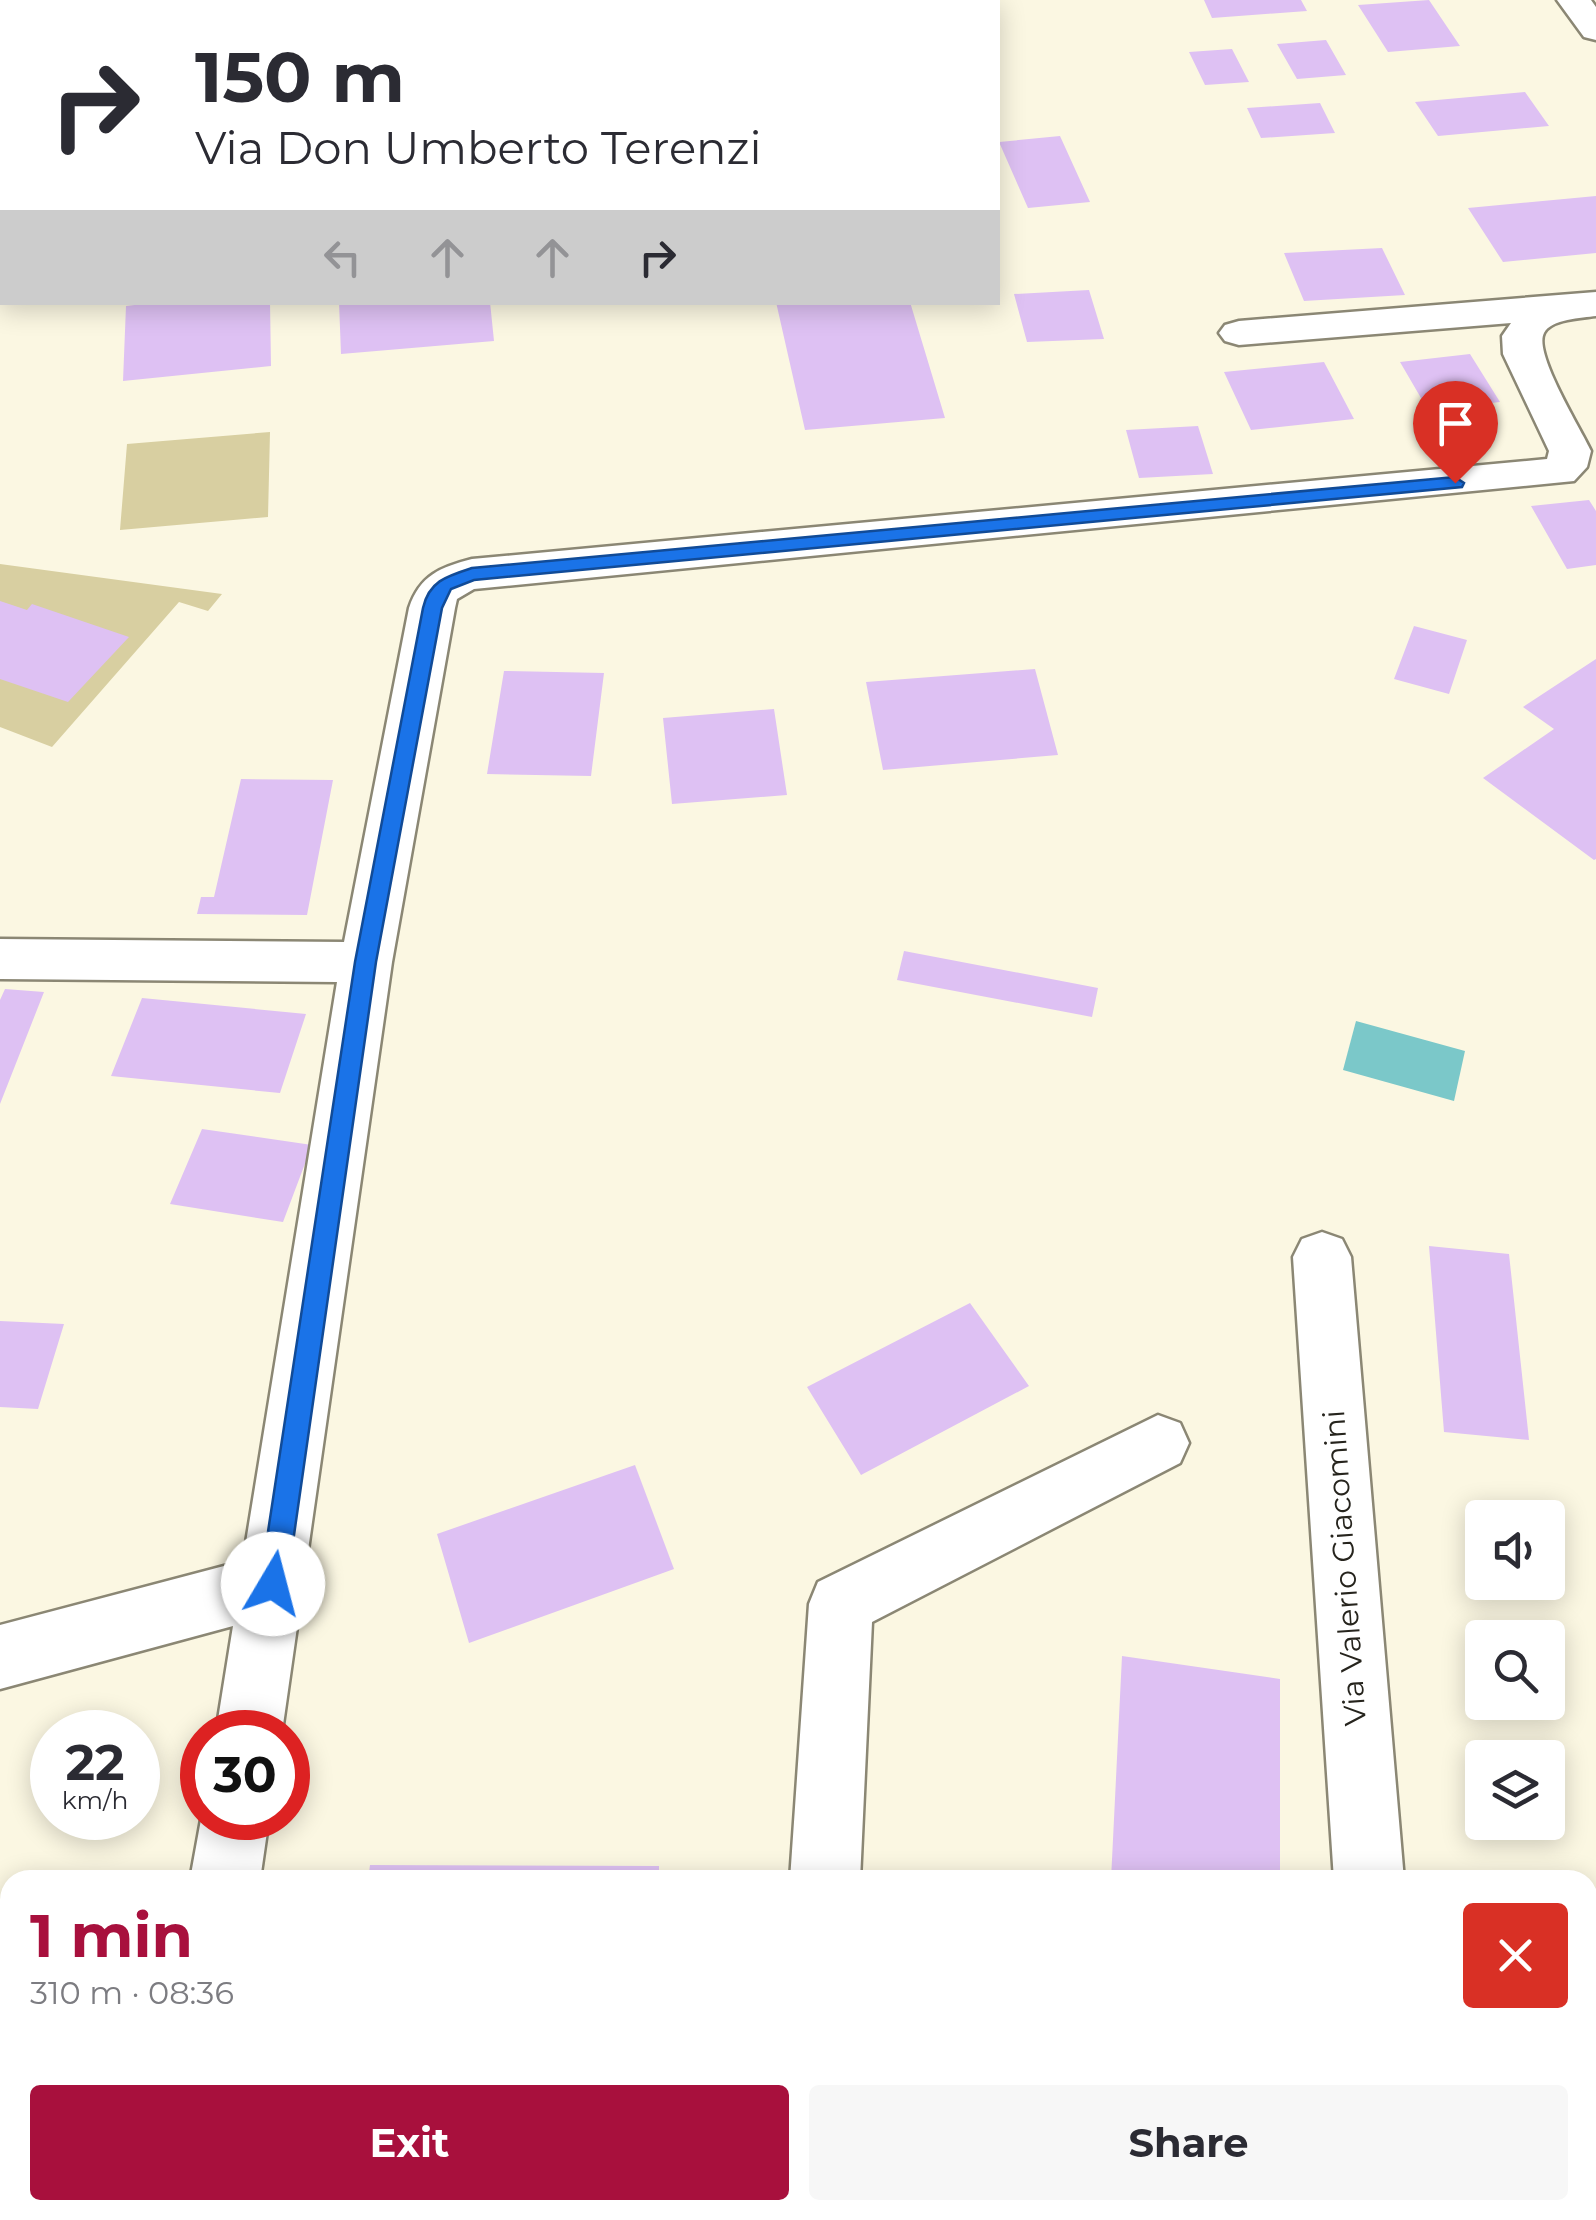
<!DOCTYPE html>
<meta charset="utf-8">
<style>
:root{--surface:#fff;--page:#f7f7f7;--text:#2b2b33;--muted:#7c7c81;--accent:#a8103d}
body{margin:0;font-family:Montserrat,sans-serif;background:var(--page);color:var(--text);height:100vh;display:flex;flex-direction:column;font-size:38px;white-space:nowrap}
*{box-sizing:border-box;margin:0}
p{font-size:32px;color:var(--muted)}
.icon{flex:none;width:55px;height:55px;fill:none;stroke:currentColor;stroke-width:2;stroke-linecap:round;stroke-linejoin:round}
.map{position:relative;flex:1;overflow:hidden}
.sheet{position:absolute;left:0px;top:1870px;width:1598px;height:350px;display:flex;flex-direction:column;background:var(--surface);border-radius:30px 30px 0 0;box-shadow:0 5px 25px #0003}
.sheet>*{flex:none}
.guide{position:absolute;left:0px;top:0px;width:1000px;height:305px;box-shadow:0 5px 25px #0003;background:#fff;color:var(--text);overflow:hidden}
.buttons{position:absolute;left:1465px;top:1500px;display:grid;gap:20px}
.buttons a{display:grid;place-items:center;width:100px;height:100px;border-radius:10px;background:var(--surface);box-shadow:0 5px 25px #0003;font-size:50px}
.speed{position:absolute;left:30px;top:1710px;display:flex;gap:20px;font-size:50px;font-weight:700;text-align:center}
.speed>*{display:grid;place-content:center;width:130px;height:130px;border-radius:50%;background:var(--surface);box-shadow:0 5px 25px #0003;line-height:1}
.speed small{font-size:25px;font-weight:400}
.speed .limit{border:15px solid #d22;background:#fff;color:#111}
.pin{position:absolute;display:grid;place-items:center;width:85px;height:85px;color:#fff;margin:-102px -42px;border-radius:50% 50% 50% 0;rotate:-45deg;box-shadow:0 0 10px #0007}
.pin .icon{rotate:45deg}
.me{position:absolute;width:110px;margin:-55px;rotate:8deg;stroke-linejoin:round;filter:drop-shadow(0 0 8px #0008)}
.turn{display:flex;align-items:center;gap:35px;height:210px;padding:0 30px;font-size:45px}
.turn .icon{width:130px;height:130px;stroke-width:2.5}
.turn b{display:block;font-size:70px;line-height:85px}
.lanes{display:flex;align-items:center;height:95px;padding:0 30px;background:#0003;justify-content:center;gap:50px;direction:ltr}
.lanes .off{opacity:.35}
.round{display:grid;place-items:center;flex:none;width:105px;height:105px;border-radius:10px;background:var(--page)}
.summary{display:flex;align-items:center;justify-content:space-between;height:170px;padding:0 30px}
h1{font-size:60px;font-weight:700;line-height:75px;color:var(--accent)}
.button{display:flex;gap:20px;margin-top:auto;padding:20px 30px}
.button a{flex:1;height:115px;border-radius:10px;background:var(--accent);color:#fff;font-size:40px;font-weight:700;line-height:115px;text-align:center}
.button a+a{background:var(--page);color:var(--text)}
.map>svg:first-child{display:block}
</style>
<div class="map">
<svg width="1596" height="2220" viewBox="0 0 1596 2220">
<rect width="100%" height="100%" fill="#fbf7e2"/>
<!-- green -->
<path fill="#d8cfa1" d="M270,432L268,517L120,530L127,444Z
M0,564L222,594L208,611L179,602L52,747L0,727Z"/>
<!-- water -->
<path fill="#7bc8c9" d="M1356,1021L1465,1051L1454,1101L1343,1070Z"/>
<!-- building -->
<path fill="#dec1f3" d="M1204,0H1301L1307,11L1212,18Z
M1429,0L1460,46L1388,52L1358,5Z
M1326,40L1346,75L1297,79L1277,44Z
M1232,49L1249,82L1205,85L1189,52Z
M1525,92L1549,126L1438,136L1415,102Z
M1320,103L1335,133L1261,138L1247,108Z
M1060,136L1090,202L1028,208L999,142Z
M1596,196V253L1503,262L1468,208Z
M1382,248L1405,295L1304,301L1284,253Z
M1089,290L1104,339L1027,342L1014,294Z
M160,302H270L271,366L123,381L126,306Z
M339,302H490L494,341L341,354Z
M776,302H910L945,418L805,430Z
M1470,354L1500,402L1428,410L1400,362Z
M1324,362L1354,419L1251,430L1224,372Z
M1198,426L1213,474L1139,478L1126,430Z
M1589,500L1596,511V565L1567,569L1531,506Z
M0,601L27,610L32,604L129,637L68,702L0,679Z
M1414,626L1467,640L1449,694L1394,679Z
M1596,659V859L1594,860L1483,778L1554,729L1523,707Z
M1035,669L1058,755L883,770L866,682Z
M504,671L604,673L591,776L487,774Z
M774,709L787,795L672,804L663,718Z
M241,779L333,780L307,915L197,914L201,897H214Z
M904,951L1098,988L1092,1017L897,980Z
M5,989L44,992L0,1104V1000Z
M142,998L306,1014L280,1093L111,1076Z
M202,1129L312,1145L283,1222L170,1204Z
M1429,1246L1509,1254L1529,1440L1444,1432Z
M970,1303L1029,1386L861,1475L807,1387Z
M0,1321L64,1324L38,1409L0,1407Z
M635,1465L674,1569L469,1643L437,1534Z
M1122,1656L1280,1679V1880H1111Z
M370,1865L659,1866V1880H368Z
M1098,2210H1279V2220H1147Z"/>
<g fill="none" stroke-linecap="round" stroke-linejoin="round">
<!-- minor casing -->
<g stroke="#8b8774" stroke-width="5">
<path id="minor" d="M1557,0H1591L1596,7V40L1584,37Z
M1596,292V316C1582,318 1551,319 1544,333C1533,353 1581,429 1591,451L1587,467L1574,481L474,589L457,599L455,608L392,962L282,1732H216L233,1626L0,1689V1625L243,1561L337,982L0,979V939L344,942L409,608C420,575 441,567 472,559L1547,459L1549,451L1503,354L1502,336L1511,323L1239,345L1225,341L1219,333L1225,325L1239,321Z
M1322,1232L1342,1239L1351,1257L1404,1880H1334L1293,1257L1302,1239Z
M1158,1415L1180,1423L1189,1443L1180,1463L872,1622L860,1880H790L809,1604L818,1582Z
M202,1814V1818H269L260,1880H190Z
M133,2210H209L207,2220H131Z
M768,2210H844V2220H768Z
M1367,2210H1443L1444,2220H1368Z"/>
</g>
<!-- minor -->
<use href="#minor" fill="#fff" fill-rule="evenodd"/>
</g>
<!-- route -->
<path fill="#1a73e8" stroke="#114b97" stroke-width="2.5" d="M1455,477L1464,483L1462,487L474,580L451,589L442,608L376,962L287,1584L283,1593L273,1597L264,1593L260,1584L355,962L423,608C429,581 447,576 472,568Z"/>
<g text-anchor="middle" stroke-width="8" stroke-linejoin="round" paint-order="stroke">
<!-- street labels -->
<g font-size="30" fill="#26241d" stroke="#fff">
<text transform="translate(1345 1568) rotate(-94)" y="10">Via Valerio Giacomini</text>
</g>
</g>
</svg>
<div class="buttons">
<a><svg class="icon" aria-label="sound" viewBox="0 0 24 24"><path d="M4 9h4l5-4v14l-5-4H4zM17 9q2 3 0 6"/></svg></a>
<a><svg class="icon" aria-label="search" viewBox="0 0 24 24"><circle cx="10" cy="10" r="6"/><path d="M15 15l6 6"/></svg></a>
<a><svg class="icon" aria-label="layers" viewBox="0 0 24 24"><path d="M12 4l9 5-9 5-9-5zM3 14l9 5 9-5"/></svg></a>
</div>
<div class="speed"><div>22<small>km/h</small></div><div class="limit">30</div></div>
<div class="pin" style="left:1455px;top:483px;background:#d93025"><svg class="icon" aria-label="arrive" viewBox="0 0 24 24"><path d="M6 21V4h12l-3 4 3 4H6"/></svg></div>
<svg class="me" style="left:273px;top:1584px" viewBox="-20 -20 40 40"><circle r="19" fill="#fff"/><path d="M0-13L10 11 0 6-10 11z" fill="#1a73e8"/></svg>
<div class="guide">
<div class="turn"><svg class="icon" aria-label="right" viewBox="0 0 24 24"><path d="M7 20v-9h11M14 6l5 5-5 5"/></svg><div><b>150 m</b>Via Don Umberto Terenzi</div></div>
<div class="lanes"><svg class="icon off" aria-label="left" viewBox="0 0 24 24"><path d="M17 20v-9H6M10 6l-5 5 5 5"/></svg><svg class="icon off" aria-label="ahead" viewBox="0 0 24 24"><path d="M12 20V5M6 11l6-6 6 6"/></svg><svg class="icon off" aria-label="ahead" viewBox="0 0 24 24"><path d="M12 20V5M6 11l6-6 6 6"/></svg><svg class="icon" aria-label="right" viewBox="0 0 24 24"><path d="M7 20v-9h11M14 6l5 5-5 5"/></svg></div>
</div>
<section class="sheet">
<div class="summary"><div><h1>1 min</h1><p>310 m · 08:36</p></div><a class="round" style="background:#d93025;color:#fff"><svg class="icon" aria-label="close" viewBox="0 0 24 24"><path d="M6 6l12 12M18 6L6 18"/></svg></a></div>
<div class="button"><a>Exit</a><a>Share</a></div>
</section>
</div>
